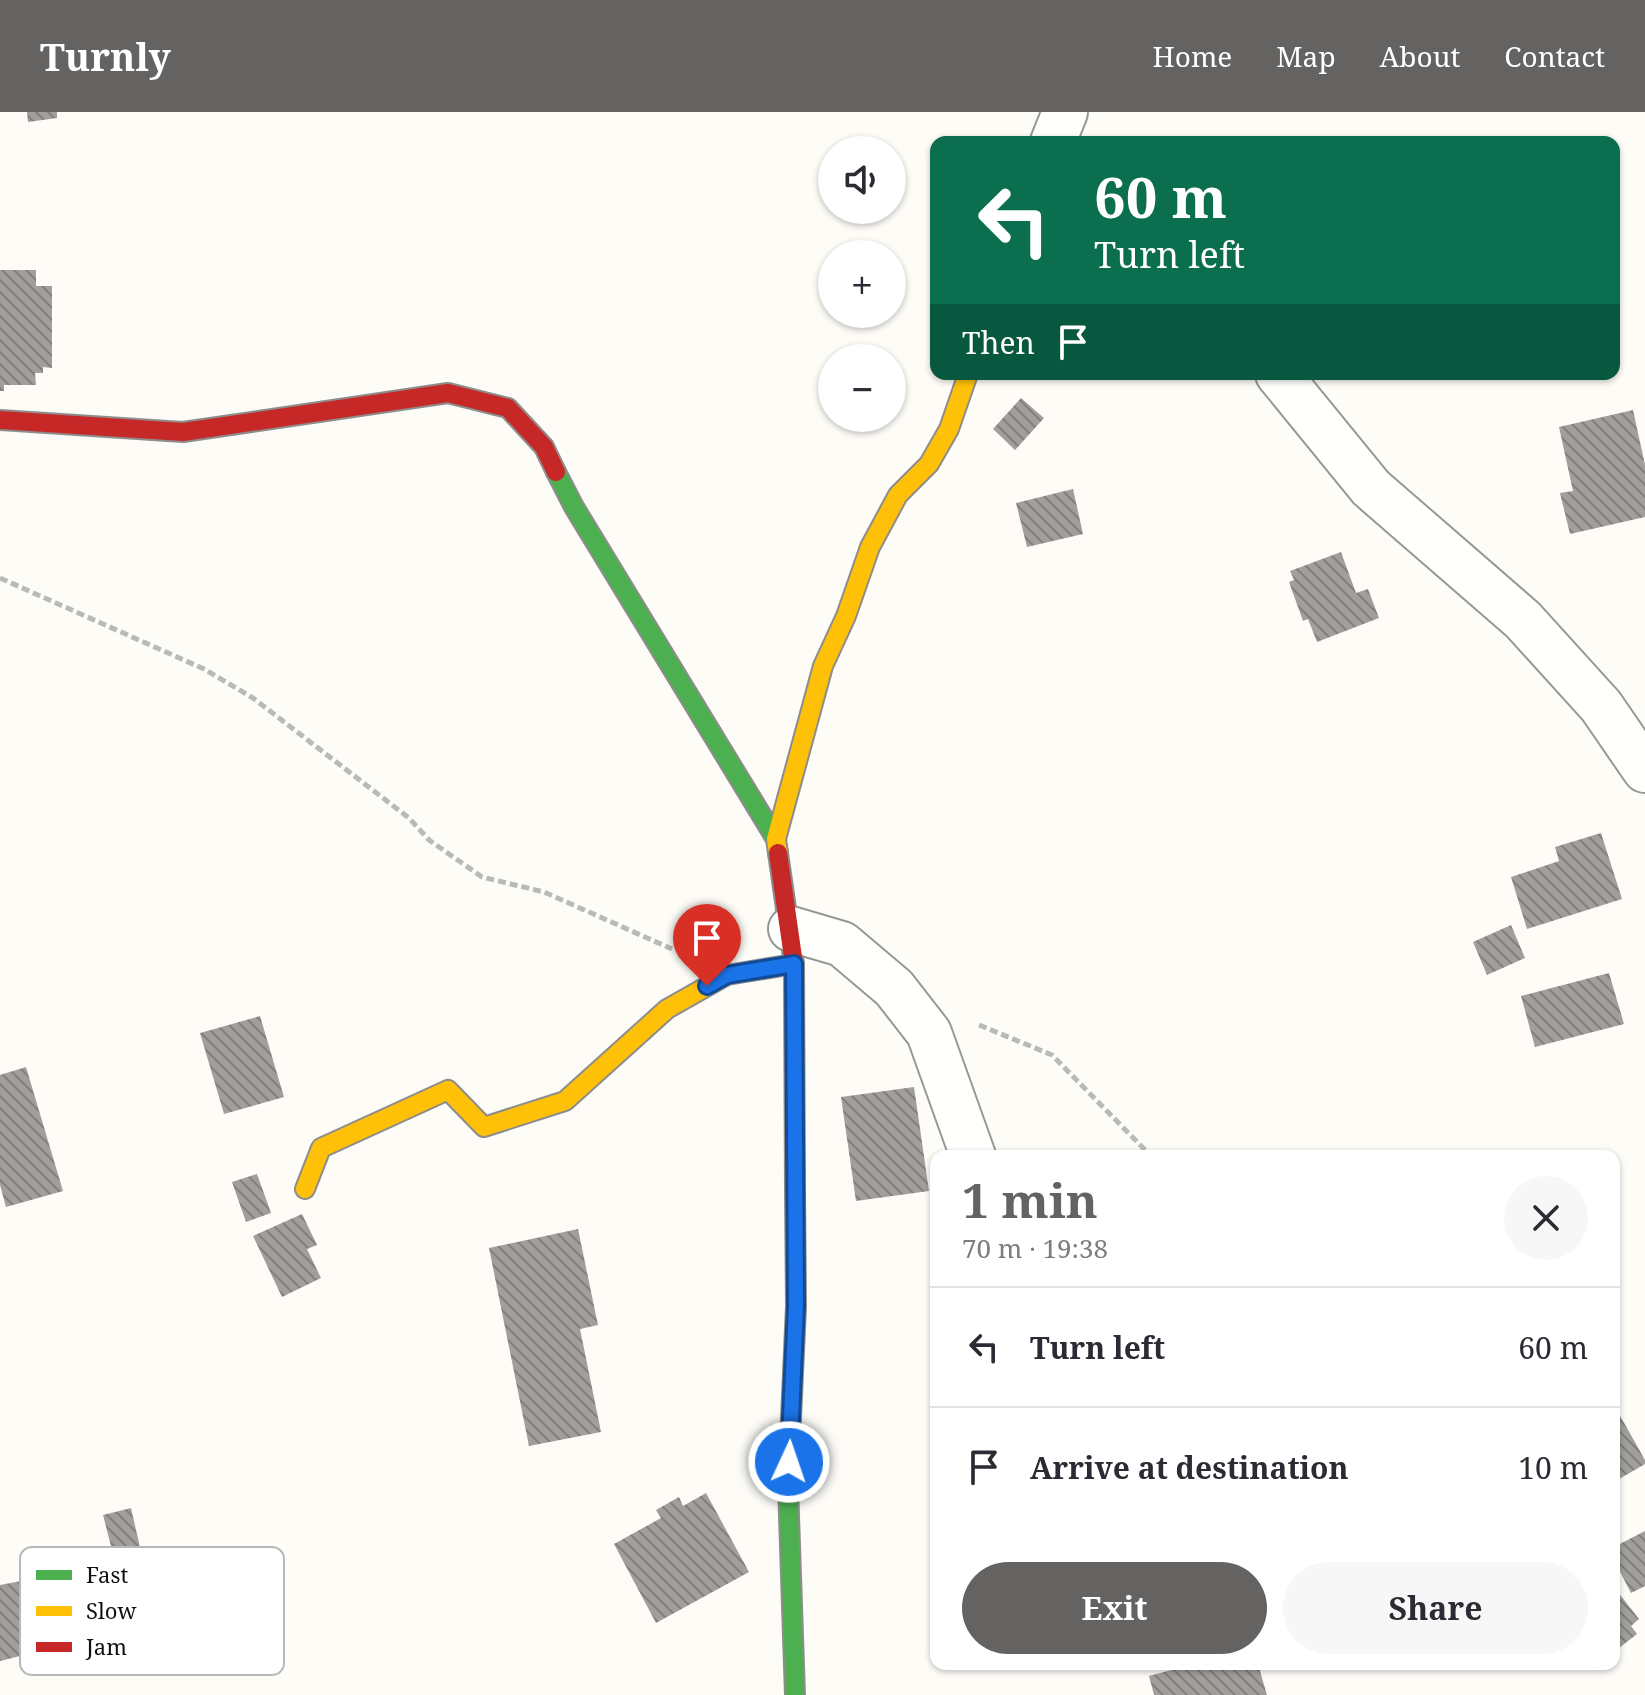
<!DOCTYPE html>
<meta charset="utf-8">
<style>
:root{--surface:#fff;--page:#f7f7f7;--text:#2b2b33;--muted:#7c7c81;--line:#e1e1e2;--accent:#646362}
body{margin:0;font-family:"Noto Serif",serif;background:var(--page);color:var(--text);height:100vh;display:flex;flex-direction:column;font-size:30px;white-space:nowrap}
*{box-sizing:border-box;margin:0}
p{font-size:26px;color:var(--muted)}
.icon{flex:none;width:44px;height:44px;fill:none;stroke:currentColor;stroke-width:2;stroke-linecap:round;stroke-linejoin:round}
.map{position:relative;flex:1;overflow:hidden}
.sheet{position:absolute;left:930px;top:1038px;width:690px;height:520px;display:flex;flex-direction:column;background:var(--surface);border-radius:16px;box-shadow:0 2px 6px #0004}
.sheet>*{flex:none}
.banner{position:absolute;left:930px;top:24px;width:690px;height:244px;border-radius:16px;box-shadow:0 2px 6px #0004;background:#0b6e4f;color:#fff;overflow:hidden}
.tools{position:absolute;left:818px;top:24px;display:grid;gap:16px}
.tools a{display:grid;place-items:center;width:88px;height:88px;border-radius:50%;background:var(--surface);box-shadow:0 2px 6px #0004;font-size:40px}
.pin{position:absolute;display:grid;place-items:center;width:68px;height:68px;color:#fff;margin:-82px -34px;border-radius:50% 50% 50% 0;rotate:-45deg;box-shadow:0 0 8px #0007}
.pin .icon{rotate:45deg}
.me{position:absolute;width:88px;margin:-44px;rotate:3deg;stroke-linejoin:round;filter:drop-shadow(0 0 6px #0008)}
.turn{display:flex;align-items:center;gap:28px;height:168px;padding:0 32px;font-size:36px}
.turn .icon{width:104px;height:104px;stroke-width:2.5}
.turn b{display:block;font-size:56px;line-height:68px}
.then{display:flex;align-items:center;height:76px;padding:0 32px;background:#0003;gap:16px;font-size:30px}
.round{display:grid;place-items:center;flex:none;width:84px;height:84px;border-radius:42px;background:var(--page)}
.head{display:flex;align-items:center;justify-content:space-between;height:136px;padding:0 32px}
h1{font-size:48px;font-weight:700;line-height:60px;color:var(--accent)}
.button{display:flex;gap:16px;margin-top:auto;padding:16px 32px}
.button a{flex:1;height:92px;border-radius:48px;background:var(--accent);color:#fff;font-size:32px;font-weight:700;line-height:92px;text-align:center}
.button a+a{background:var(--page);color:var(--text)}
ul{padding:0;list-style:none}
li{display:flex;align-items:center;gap:24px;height:120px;padding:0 32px;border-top:2px solid var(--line)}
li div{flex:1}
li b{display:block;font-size:30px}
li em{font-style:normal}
header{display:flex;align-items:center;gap:48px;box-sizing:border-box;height:112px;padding:0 40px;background:var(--accent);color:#fff}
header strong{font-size:38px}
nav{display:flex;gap:44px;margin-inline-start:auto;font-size:28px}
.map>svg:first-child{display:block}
</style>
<header>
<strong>Turnly</strong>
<nav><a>Home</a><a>Map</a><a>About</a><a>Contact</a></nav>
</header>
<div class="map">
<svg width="1645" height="1583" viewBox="0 0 1645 1583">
<defs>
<pattern id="building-back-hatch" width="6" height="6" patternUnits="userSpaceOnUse" patternTransform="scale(2)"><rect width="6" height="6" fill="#a19f9c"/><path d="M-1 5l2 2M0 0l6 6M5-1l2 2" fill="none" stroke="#82807e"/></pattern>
</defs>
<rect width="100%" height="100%" fill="#fdfcf7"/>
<!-- building -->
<path fill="url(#building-back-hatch)" d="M27,0H57V6L28,10Z
M0,158H36V174H52V256L43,255V261H35L36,273H4V279H0Z
M1021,286L1044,306L1015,338L993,317Z
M1633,298L1645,353V405L1570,422L1560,381L1573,379L1559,315Z
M1073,377L1083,422L1027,435L1016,391Z
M1341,440L1356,481L1368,477L1379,506L1317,530L1308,507L1303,509L1289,470L1294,468L1290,459Z
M1601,721L1622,787L1527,817L1511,765L1559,749L1555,735Z
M1511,813L1525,846L1487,863L1473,830Z
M1609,861L1624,912L1535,935L1521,884Z
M260,904L284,985L224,1002L200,921Z
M26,955L63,1079L6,1095L0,1073V963Z
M914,975L929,1079L856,1089L841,985Z
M257,1062L271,1101L246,1110L232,1070Z
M302,1102L317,1133L307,1137L321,1166L282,1185L253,1124Z
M578,1117L598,1213L580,1217L601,1320L529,1334L489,1136Z
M1614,1293L1645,1348V1352L1614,1370Z
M706,1381L749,1460L656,1511L614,1432L661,1406L656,1398L679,1385L683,1394Z
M131,1396L142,1444L115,1450L103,1403Z
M1645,1419V1474L1631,1481L1614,1448V1435Z
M21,1469L36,1540L0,1549V1473Z
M1614,1475L1639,1507L1631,1514L1637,1522L1614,1540Z
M1194,1552H1258L1267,1583H1154L1149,1564Z"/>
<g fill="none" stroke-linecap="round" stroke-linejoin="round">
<!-- street casing -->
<g stroke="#979795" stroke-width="48">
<path id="street" d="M1053,30L1065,0
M1278,262L1371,376L1523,508L1601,594L1645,658
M791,817L842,832L894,876L929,921L973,1044"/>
</g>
<!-- fast casing -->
<g stroke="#8e8d8b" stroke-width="22">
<path id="fast" d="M556,360L574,395L776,727
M795,1583L788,1374L796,1194L795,1078"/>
</g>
<!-- slow casing -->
<g stroke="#8e8d8b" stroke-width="22">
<path id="slow" d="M778,741L776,727L823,554L846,504L870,435L898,383L929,352L949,317L968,262
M305,1077L321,1036L448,978L484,1015L565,989L667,897L727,863L794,852"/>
</g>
<!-- jam casing -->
<g stroke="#8e8d8b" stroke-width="22">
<path id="jam" d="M0,308L183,320L448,281L508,296L544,335L556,360
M778,741L794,852L795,1078"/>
</g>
<!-- path -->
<path stroke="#b9b9b8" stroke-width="5" stroke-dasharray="8 4" stroke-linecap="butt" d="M0,466L204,557L253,586L409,706L429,728L482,765L544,780L672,837
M979,913L1052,943L1151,1044"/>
<!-- street -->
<use href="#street" stroke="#fffffe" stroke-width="44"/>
<!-- fast -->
<use href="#fast" stroke="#4caf50" stroke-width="18"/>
<!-- slow -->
<use href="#slow" stroke="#ffc107" stroke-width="18"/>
<!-- jam -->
<use href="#jam" stroke="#c62828" stroke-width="18"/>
</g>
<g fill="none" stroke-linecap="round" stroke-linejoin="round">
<!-- route casing -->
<g stroke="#114b97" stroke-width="20">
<path id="route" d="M707,874L727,863L794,852L796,1194L789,1350"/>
</g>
<!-- route -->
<use href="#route" stroke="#1a73e8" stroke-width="14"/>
</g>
<!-- legend -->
<rect x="20" y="1435" width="264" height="128" rx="12" fill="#fff" stroke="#b8b8b8" stroke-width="2"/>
<rect x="36" y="1458" width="36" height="10" fill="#4caf50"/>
<rect x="36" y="1494" width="36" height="10" fill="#ffc107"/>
<rect x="36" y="1530" width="36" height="10" fill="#c62828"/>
<g font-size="22" fill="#111">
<text x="86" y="1471">Fast</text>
<text x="86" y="1507">Slow</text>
<text x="86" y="1543">Jam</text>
</g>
</svg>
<div class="tools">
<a><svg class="icon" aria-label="sound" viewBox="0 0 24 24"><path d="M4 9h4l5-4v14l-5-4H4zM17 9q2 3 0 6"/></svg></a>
<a>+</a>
<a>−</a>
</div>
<div class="pin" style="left:707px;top:874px;background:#d93025"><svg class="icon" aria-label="arrive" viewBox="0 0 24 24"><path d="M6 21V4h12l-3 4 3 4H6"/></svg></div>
<svg class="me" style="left:789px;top:1350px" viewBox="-20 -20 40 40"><circle r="17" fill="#1a73e8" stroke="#fff" stroke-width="3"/><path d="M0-11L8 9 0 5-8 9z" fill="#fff"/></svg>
<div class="banner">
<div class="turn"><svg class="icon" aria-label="left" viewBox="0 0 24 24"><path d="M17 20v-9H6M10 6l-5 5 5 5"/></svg><div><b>60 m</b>Turn left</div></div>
<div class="then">Then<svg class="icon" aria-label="arrive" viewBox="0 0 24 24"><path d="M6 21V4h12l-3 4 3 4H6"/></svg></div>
</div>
<section class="sheet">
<div class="head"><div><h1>1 min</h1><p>70 m · 19:38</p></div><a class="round"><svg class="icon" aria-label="close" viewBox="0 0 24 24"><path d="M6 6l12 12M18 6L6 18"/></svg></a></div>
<ul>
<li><svg class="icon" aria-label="left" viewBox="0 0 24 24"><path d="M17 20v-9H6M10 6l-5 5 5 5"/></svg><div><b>Turn left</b></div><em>60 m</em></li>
<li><svg class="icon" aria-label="arrive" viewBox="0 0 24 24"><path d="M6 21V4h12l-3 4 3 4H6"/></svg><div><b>Arrive at destination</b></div><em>10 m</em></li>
</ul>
<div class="button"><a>Exit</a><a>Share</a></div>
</section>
</div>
